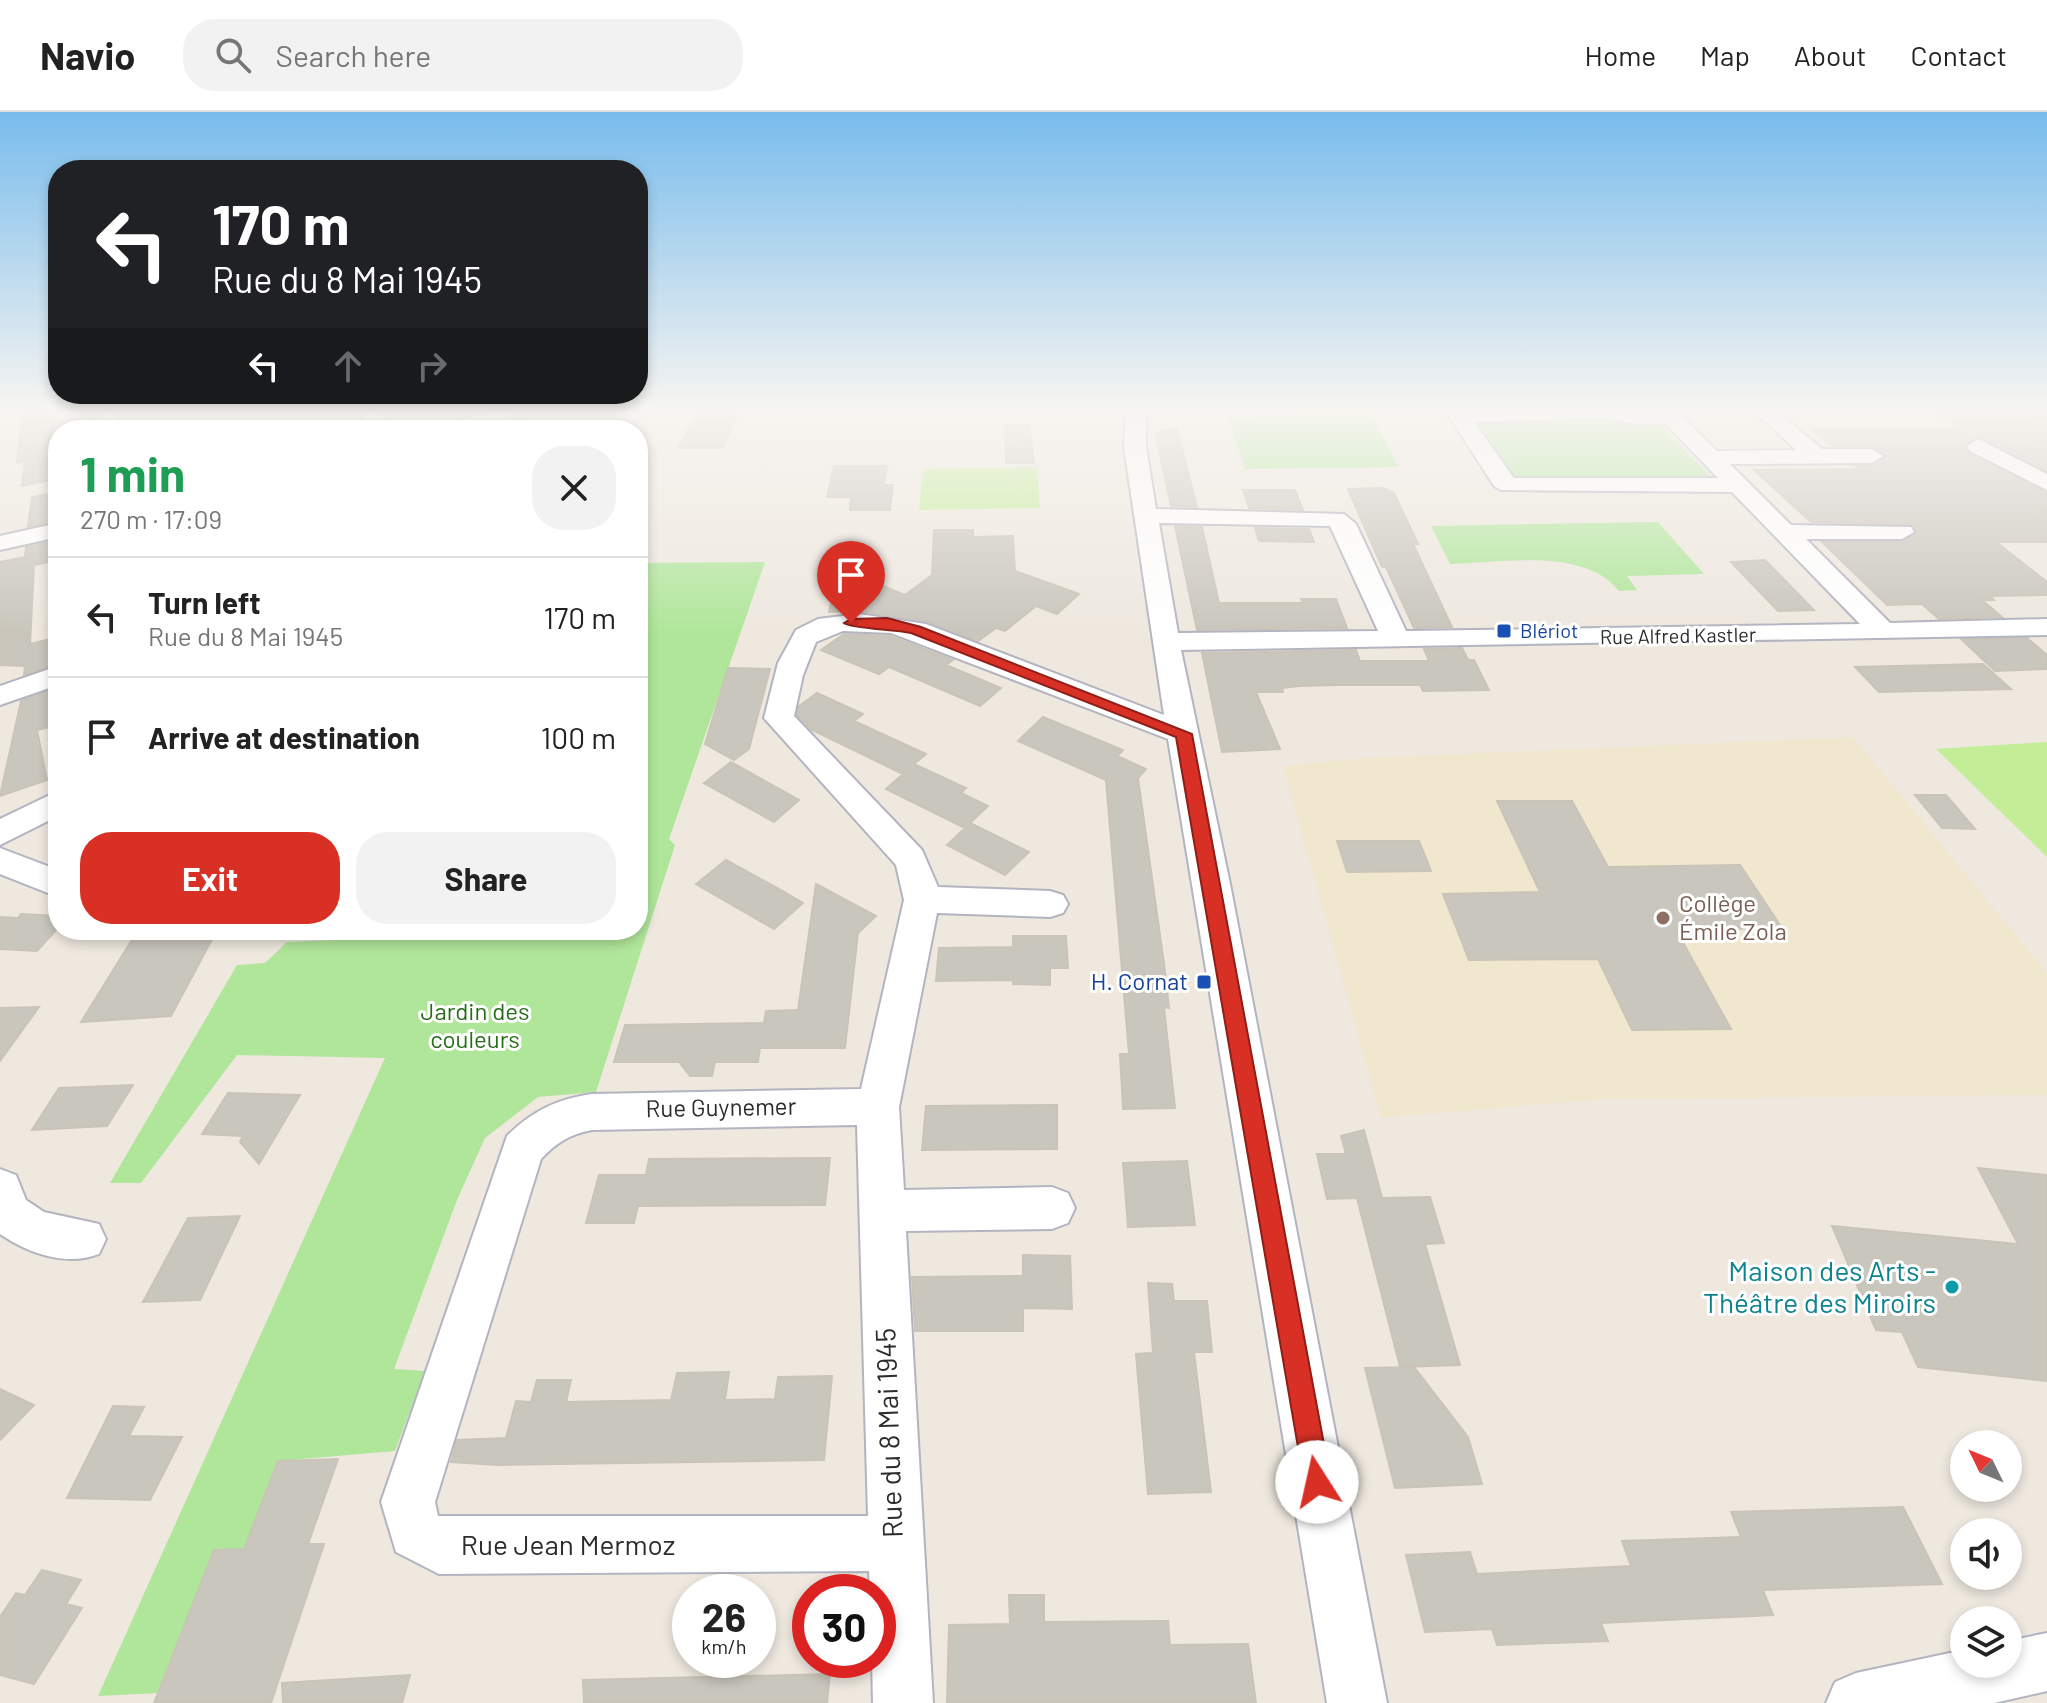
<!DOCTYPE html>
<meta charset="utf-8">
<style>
:root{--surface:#fff;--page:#f2f2f2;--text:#222;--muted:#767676;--line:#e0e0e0;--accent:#d93025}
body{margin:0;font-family:Barlow,sans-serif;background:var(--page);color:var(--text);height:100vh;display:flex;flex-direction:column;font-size:30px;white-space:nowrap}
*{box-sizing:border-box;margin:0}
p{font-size:26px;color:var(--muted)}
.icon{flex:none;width:44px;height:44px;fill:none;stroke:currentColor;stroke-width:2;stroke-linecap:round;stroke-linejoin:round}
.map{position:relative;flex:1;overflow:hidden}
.sheet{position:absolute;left:48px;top:308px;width:600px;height:520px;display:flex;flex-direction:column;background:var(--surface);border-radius:32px;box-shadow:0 4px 12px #0003}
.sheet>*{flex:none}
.top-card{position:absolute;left:48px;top:48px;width:600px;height:244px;border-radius:32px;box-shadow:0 4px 12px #0003;background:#202124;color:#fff;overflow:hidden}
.needle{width:52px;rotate:313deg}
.fabs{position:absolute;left:1950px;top:1318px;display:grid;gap:16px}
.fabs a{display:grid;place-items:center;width:72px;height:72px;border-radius:50%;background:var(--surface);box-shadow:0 4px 12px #0003;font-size:40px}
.speed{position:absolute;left:672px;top:1462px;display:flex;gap:16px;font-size:40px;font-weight:700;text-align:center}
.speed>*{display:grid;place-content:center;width:104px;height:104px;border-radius:50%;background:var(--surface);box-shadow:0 4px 12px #0003;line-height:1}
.speed small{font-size:20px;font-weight:400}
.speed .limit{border:12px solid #d22;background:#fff;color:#111}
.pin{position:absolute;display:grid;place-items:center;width:68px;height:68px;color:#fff;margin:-82px -34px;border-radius:50% 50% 50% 0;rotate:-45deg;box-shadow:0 0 8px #0007}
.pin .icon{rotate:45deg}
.me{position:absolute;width:88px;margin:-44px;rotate:350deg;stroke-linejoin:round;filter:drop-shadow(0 0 6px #0008)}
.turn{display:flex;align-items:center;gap:28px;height:168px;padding:0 32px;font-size:36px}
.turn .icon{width:104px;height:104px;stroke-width:2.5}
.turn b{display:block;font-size:56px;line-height:68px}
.lanes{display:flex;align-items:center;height:76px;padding:0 32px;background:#0003;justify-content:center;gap:40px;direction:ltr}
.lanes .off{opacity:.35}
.round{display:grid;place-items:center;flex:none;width:84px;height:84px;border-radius:32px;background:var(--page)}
.head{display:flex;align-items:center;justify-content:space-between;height:136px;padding:0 32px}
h1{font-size:48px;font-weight:700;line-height:60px;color:#1e9e55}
.primary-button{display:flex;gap:16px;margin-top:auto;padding:16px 32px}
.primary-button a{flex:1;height:92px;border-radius:32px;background:var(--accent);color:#fff;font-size:32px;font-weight:700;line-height:92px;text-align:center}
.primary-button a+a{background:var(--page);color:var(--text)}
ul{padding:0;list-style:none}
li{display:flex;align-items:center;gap:24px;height:120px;padding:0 32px;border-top:2px solid var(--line)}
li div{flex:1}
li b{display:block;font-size:30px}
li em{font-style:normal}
header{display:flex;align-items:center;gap:48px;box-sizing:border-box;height:112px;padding:0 40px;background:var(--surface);border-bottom:2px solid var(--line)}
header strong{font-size:38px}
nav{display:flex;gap:44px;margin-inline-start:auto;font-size:28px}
.search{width:560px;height:72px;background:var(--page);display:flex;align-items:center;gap:20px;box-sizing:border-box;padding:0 28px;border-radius:32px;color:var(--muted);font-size:30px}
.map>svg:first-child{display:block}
</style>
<header>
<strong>Navio</strong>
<div class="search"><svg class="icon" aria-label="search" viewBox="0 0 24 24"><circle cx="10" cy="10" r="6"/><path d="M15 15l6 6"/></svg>Search here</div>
<nav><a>Home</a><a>Map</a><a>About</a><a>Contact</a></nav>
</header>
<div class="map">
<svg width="2047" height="1591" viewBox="0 0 2047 1591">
<rect width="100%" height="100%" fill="#eee8df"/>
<!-- education -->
<path fill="#f0e7ce" d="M1853,625L2047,861V983L1604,987L1381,1006L1283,654L1366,646Z"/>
<!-- green -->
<path fill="#b0e69a" d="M1371,301L1398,355L1245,357L1228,305Z
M1616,306L1637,312L1659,311L1712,366H1515L1476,308Z
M1658,410L1704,462L1627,464L1637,478L1619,479C1584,435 1502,451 1450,452L1431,414Z
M765,450L669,727L675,733L596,980L538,985L485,1026L457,1088L394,1257L425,1259L395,1339L278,1349L244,1437L214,1438L158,1581L98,1584L385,946L237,943L141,1071H110L237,853L265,851L287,830L430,824L433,818H638V451Z"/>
<!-- pitch -->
<path fill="#c3ed96" d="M1037,355L1040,396L919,398L923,357Z
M2047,630V745L1936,637Z"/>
<!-- building -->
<path fill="#c9c6bd" stroke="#cac4b8" stroke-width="2" d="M23,296H49V309L54,308L51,368L22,374L25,349L17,351Z
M698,296H739L723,336H679Z
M1929,296H2047V359L1979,324L1964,333L1969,342L2047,381V430H1996L2047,470V483L1990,484L1994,488H1982L2002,505L1939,507L1922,492L1887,493L1822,430H1902L1917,421L1914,413L1811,410L1754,358L1859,357L1856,354H1874L1886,345L1872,334H1832L1811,317L1960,316Z
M1005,313H1029L1034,351H1006Z
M1177,315L1192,376L1197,395L1171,394L1155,321Z
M834,354H887L884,373H893L890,398H850L851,385H827Z
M1383,376L1394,381L1418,432H1413L1452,515L1414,516L1386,455H1382L1348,377Z
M1243,378H1295L1303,398L1249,396Z
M58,380V408L28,415L32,385Z
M1175,414L1202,415L1219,491H1303L1301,487H1336L1347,516L1197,518Z
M1255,416L1309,417L1314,430L1259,429Z
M934,418H973V425L1013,424L1015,459L1079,482L1057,502L1036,494L1005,519L996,516L978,529L926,509L859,499L829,500L838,461H861V465L905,483L932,463Z
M58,428V448L34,453L30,532L58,525V551L24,563L25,554L0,553V450L25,445L26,435Z
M1765,448L1811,495L1814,498L1778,499L1731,450Z
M844,522L890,524L953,548L946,553L1001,576L980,594L889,555L879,562L821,538Z
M2027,526L2047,543V557L1995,559L1961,527Z
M1462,536L1468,548H1474L1489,578L1423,579L1420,573H1336L1299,574L1282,576L1283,580H1256L1280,637L1222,640L1202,541L1356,538L1360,549H1429L1424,537Z
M1983,552L2011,577L1879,580L1855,555Z
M728,556L770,557L749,637L734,648L705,632Z
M58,576V613L37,618L47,668L0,684L21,589Z
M817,581L863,602L854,609L926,642L914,652L966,676L961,681L988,694L970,711L1029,740L1005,763L947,733L965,716L886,677L903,662L812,618L797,603L799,594Z
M1043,605L1123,638L1117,644L1146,657L1138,666L1164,852L1169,896L1164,895L1175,996L1123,997L1120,942H1129L1106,668L1018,629Z
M731,650L799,688L774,710L704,671Z
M1915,683H1946L1975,717L1942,716Z
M1497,689H1572L1608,755L1740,753L1782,816L1676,818L1731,917L1632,918L1598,847L1469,848L1443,782L1540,780Z
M1337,729H1419L1431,759L1347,760Z
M726,748L777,776L803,791L774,817L696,772Z
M816,772L876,804L858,821L845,936H760L758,950H715L712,964H690L679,950H614L625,913L764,911L766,899L798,898Z
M21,802L58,804V816L37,839L0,837V805L18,806Z
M138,818H217L171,904L81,910Z
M1013,824H1066L1068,856H1050V873L1013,872V868L936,869L939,836L1013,835Z
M39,895L0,949V896Z
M133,973L107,1014L32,1018L59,976Z
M228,981L300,983L259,1052L240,1030L243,1024L202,1022Z
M1057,993V1037L922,1038L926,994Z
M1364,1018L1382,1086L1430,1085L1444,1131L1425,1132L1460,1253L1400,1255L1357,1086L1327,1087L1317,1042H1346L1341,1024Z
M830,1046L825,1093L638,1094L634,1111H586L599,1063H646L649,1047Z
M1187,1049L1195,1113L1128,1115L1123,1051Z
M1978,1056L2047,1063V1269L1918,1255L1902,1220L1876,1218L1832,1114L2018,1132Z
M240,1104L200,1188L143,1190L188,1106Z
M1023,1143L1070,1144L1072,1197L1023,1196V1219H915L912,1165L1023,1164Z
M1148,1171L1172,1172L1174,1189H1207L1212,1240H1194L1211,1380L1148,1382L1136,1242L1153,1241Z
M1414,1255L1468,1325L1482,1372L1395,1376L1365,1256Z
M729,1260L725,1288L775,1287L778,1265L832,1264L824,1348L498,1353L451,1350L457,1328L506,1326L516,1289L531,1290L537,1268H571L566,1290L671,1288L677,1261Z
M0,1277L34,1293L0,1328Z
M113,1294L144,1295L129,1324L182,1325L150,1388L67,1386Z
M338,1347L308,1432H324L271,1591H154L214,1438L244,1437L278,1349Z
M1903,1395L1942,1472L1763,1478L1773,1503L1601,1511L1608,1529L1497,1533L1492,1517L1425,1520L1406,1443L1470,1440L1477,1462L1631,1454L1622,1429L1741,1425L1731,1400Z
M42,1458L81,1468L66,1492L82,1496L34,1572L0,1563V1505L16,1481L25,1483Z
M1009,1483H1044V1510L1168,1509L1170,1533L1248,1532L1256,1591H947L949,1513L1010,1512Z
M830,1562L827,1591H584L583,1568Z
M410,1563L402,1591H283L282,1571Z"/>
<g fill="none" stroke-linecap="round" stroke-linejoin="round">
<!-- minor casing -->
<g stroke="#b2b4c0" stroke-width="4">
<path id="minor" d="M97,296H117L119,318H97Z
M352,296H375L402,318H377Z
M502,296H534L531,300L474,318H441L444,313Z
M1126,296H1146V335L1156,397L1344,402L1356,412L1406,519L1860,512L1732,380L1501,378L1494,374L1449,304L1460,298L1617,296L1654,300L1652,296H1674L1717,339L1796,338L1751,296H1773L1822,337H1872L1883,344L1872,351L1730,352L1791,413L1911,415L1914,420L1902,427H1806L1890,511L2047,507V523L1181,538L1230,772L1387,1591H1327L1168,627L891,521L843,519L816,530L803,563L794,604L922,738L938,775L1050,779L1063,783L1068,792L1063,801L1050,805L937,801L899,995L904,1078L1052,1075L1068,1081L1075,1096L1068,1111L1052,1117L906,1119L933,1591H873L872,1548H878V1480H870L869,1459L439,1462L396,1440L381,1390L507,1024C532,999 557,987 592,982L861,977L904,788L896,753L764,606L778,551L796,518L818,507L859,502L926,512L1164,603L1124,335ZM1608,306L1633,312H1666L1718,366H1514L1474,310ZM1159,411L1330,414L1378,519L1178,521ZM857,1013L868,1404H438L435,1390L541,1047C556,1031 570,1022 592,1018Z
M1978,327L2047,362V378L1970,339L1967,334Z
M58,411V425L0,438V424Z
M58,554V573L0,593V574Z
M58,679V704L0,733V707Z
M0,736L58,758V785L0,762Z
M0,1057L16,1063L26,1088L44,1100L99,1112L106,1127L99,1142C66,1155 28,1141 0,1122Z
M2047,1521V1579L1994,1591H1826L1835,1570L1856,1561L1964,1538V1552H2008V1529Z"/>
</g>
<!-- minor -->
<use href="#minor" fill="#fff" fill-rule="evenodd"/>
</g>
<!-- sky -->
<linearGradient id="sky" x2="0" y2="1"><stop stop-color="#78bcec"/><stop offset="0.57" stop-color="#f7f5f1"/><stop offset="1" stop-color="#f7f5f1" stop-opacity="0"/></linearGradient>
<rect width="2047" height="519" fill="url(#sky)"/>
<!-- route -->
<path fill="#d93025" stroke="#8d1f18" stroke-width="2" d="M887,506L921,515L1192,622L1331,1370L1327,1380L1317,1383L1308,1380L1304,1370L1176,625L911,521C894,517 852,517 844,511L851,507Z"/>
<!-- markers -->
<g fill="#1a4fb4" stroke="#fff" stroke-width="3">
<rect x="1496" y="511" width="16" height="16" rx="4"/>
<rect x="1196" y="862" width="16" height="16" rx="4"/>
</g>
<circle fill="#8d6e63" stroke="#fff" stroke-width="3" cx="1663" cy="806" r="8"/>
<circle fill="#0f9aa8" stroke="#fff" stroke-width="3" cx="1952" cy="1175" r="8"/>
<g text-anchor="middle" stroke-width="6" stroke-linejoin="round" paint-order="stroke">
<!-- far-transit labels -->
<g font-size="20" fill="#164399" stroke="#fff" text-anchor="start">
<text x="1520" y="526">Blériot</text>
</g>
<!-- far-street labels -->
<g font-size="20" fill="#2c2c2c" stroke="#fff">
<text transform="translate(1678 524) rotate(-1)" y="7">Rue Alfred Kastler</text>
</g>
<!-- education labels -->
<g font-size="24" fill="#785e54" stroke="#fff" text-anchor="start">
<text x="1679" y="800">Collège<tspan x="1679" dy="28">Émile Zola</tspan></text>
</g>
<!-- transit labels -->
<g font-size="24" fill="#164399" stroke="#fff" text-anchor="end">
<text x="1188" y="878">H. Cornat</text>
</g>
<!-- park labels -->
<g font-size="24" fill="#266d19" stroke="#fff">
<text x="475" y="908">Jardin des<tspan x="475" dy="28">couleurs</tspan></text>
</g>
<!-- street labels -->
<g font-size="24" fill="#2c2c2c" stroke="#fff">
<text transform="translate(721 996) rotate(-1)" y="8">Rue Guynemer</text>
</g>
<!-- near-culture labels -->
<g font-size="28" fill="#0d838f" stroke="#fff" text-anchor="end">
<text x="1936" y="1169">Maison des Arts -<tspan x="1936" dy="32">Théâtre des Miroirs</tspan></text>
</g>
<!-- near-street labels -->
<g font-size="28" fill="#2c2c2c" stroke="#fff">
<text transform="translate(889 1321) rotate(-92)" y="10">Rue du 8 Mai 1945</text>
<text x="568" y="1443">Rue Jean Mermoz</text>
</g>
</g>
</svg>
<div class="fabs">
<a><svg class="needle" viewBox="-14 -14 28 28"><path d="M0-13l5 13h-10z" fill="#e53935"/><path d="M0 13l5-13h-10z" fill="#767676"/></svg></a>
<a><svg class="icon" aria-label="sound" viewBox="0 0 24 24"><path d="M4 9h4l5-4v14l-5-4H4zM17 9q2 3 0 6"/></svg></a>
<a><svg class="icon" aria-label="layers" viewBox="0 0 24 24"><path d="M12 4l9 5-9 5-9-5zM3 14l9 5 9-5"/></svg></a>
</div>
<div class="speed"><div>26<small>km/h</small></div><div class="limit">30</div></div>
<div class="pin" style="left:851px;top:511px;background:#d93025"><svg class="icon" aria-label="arrive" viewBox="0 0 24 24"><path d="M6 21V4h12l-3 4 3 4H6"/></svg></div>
<svg class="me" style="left:1317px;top:1370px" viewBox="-20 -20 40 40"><circle r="19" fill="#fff"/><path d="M0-13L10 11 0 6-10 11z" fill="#d93025"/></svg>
<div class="top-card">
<div class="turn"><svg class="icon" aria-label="left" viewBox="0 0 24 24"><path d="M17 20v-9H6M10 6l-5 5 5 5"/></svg><div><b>170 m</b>Rue du 8 Mai 1945</div></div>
<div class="lanes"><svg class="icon" aria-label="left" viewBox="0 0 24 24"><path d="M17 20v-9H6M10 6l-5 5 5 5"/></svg><svg class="icon off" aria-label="ahead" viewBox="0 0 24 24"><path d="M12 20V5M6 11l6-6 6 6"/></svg><svg class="icon off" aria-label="right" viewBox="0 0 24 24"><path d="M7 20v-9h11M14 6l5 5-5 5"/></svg></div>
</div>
<section class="sheet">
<div class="head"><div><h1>1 min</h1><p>270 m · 17:09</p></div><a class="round"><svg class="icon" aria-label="close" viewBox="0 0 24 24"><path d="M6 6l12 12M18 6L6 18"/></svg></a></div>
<ul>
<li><svg class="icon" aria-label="left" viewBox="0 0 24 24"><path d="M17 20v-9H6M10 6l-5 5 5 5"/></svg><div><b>Turn left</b><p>Rue du 8 Mai 1945</p></div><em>170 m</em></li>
<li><svg class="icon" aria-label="arrive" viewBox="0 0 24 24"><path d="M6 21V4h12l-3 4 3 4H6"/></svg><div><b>Arrive at destination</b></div><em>100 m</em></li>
</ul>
<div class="primary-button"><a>Exit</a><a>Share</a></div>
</section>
</div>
